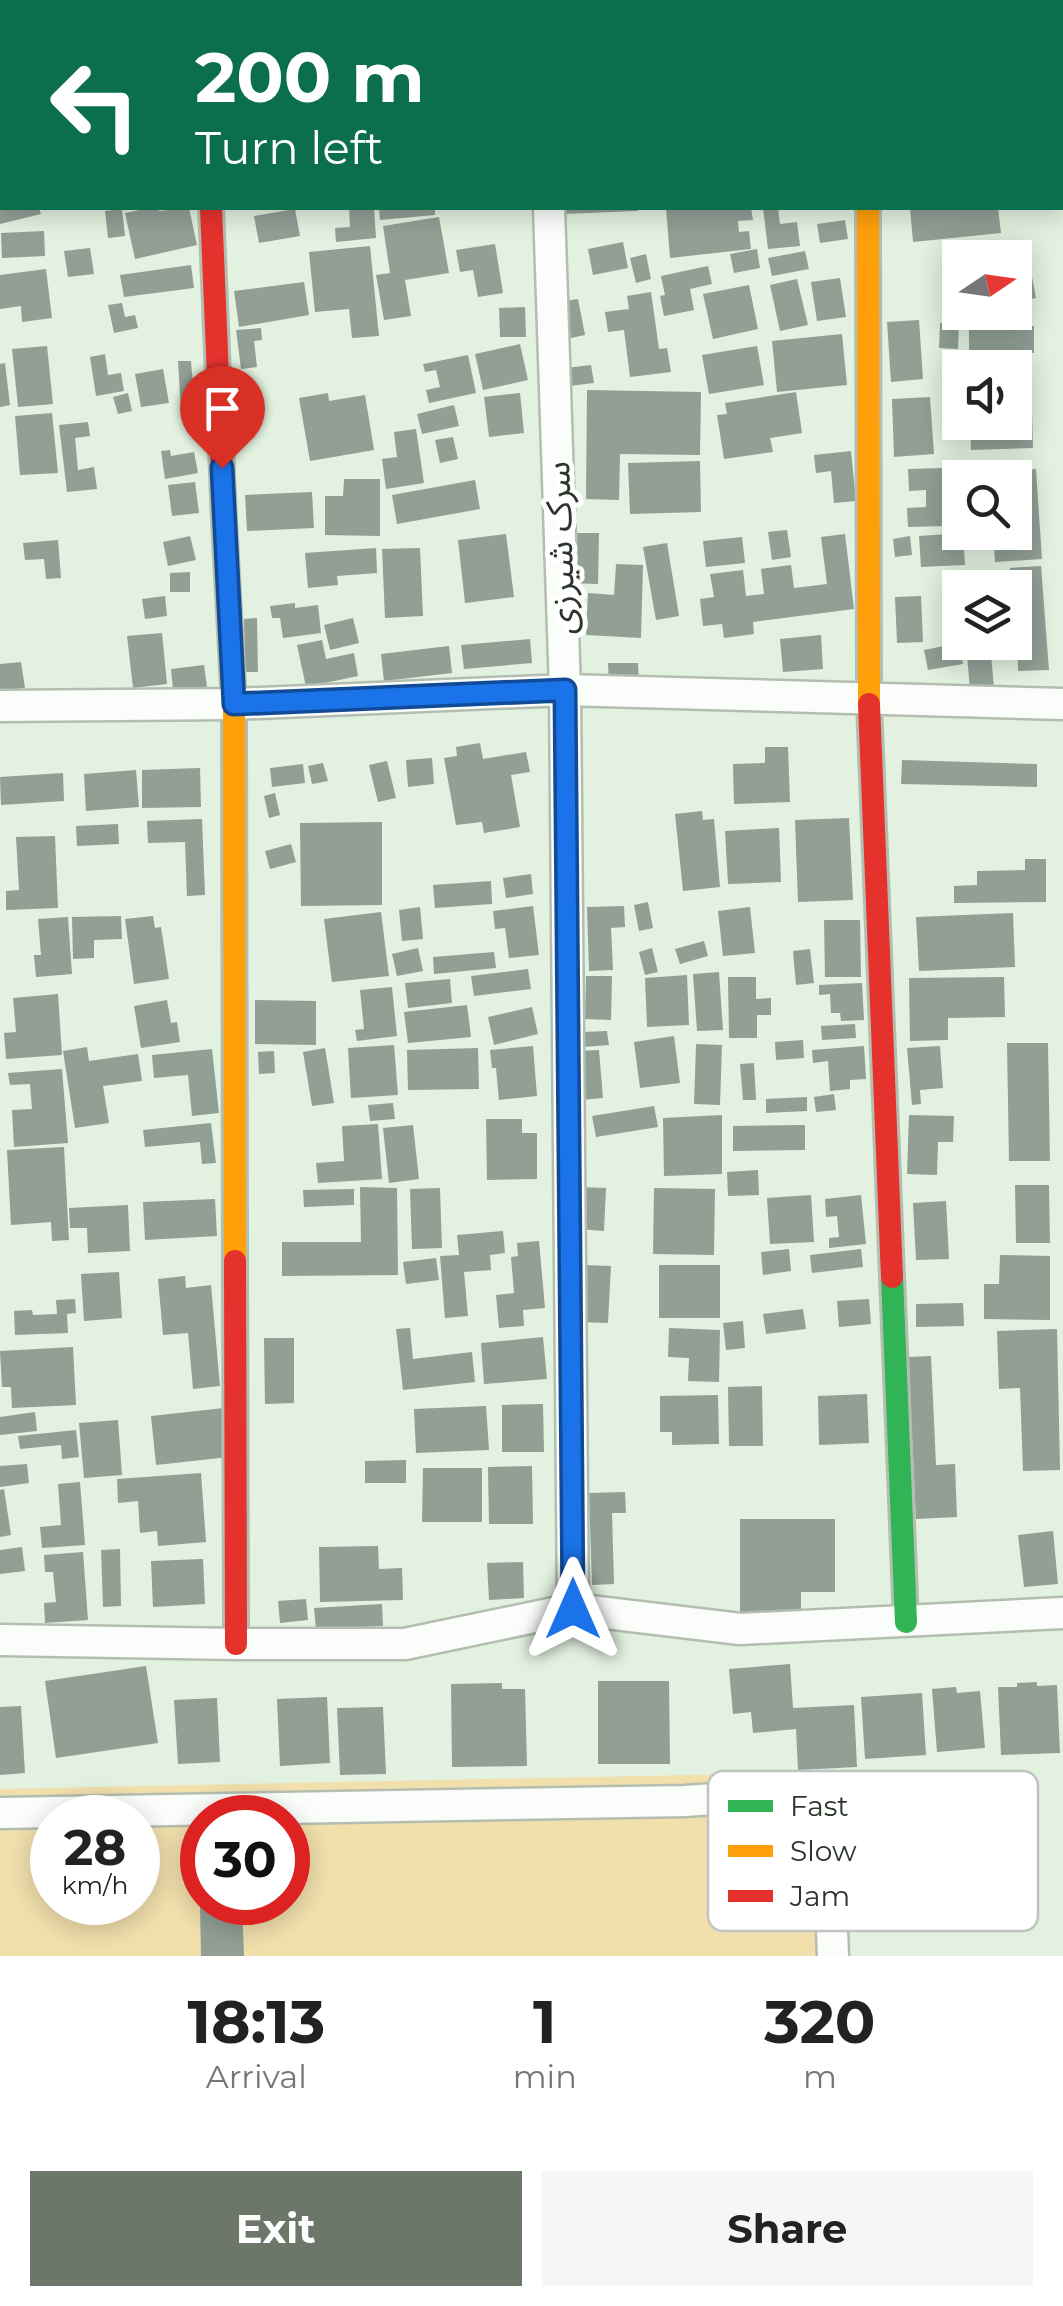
<!DOCTYPE html>
<meta charset="utf-8">
<style>
:root{--surface:#fff;--page:#f6f6f6;--text:#222;--muted:#767676;--accent:#6c776a}
body{margin:0;font-family:Montserrat,"Noto Sans Arabic",sans-serif;background:var(--page);color:var(--text);height:100vh;display:flex;flex-direction:column;font-size:38px;white-space:nowrap}
*{box-sizing:border-box;margin:0}
p{font-size:32px;color:var(--muted)}
.icon{flex:none;width:55px;height:55px;fill:none;stroke:currentColor;stroke-width:2;stroke-linecap:round;stroke-linejoin:round}
.map{position:relative;height:1956px;overflow:hidden}
.panel{display:flex;flex-direction:column;background:var(--surface);flex:1}
.panel>*{flex:none}
.banner{position:absolute;left:0px;top:0px;width:1065px;height:210px;box-shadow:0 5px 25px #0003;background:#0b6e4f;color:#fff;overflow:hidden}
.needle{width:65px;rotate:77deg}
.tools{position:absolute;left:942px;top:240px;display:grid;gap:20px}
.tools a{display:grid;place-items:center;width:90px;height:90px;border-radius:0px;background:var(--surface);box-shadow:0 5px 25px #0003;font-size:50px}
.speed{position:absolute;left:30px;top:1795px;display:flex;gap:20px;font-size:50px;font-weight:700;text-align:center}
.speed>*{display:grid;place-content:center;width:130px;height:130px;border-radius:50%;background:var(--surface);box-shadow:0 5px 25px #0003;line-height:1}
.speed small{font-size:25px;font-weight:400}
.speed .limit{border:15px solid #d22;background:#fff;color:#111}
.pin{position:absolute;display:grid;place-items:center;width:85px;height:85px;color:#fff;margin:-102px -42px;border-radius:50% 50% 50% 0;rotate:-45deg;box-shadow:0 0 10px #0007}
.pin .icon{rotate:45deg}
.me{position:absolute;width:110px;margin:-55px;rotate:0deg;stroke-linejoin:round;filter:drop-shadow(0 0 8px #0008)}
.turn{display:flex;align-items:center;gap:35px;height:210px;padding:0 30px;font-size:45px}
.turn .icon{width:130px;height:130px;stroke-width:2.5}
.turn b{display:block;font-size:70px;line-height:85px}
.eta{display:flex;justify-content:space-evenly;align-items:center;height:170px;text-align:center}
.eta b{font-size:60px;font-weight:700;line-height:70px}
.cta{display:flex;gap:20px;margin-top:auto;padding:20px 30px}
.cta a{flex:1;height:115px;border-radius:0px;background:var(--accent);color:#fff;font-size:40px;font-weight:700;line-height:115px;text-align:center}
.cta a+a{background:var(--page);color:var(--text)}
.map>svg:first-child{display:block}
</style>
<div class="map">
<svg width="1063" height="1956" viewBox="0 0 1063 1956">
<rect width="100%" height="100%" fill="#e2f1e0"/>
<!-- green -->
<path fill="#f1dfac" fill-rule="evenodd" d="M834,1772L845,1956H0V1789ZM52,1818H138V1902H52ZM202,1818H288V1902H202Z"/>
<!-- building -->
<path fill="#919f95" d="M0,208H39L41,214L0,224Z
M149,208H159V211L189,208L197,245L135,259L125,213Z
M349,208H374L376,238L336,242L335,228L350,227Z
M379,208H435V215L380,220Z
M564,208H638V211L563,214Z
M666,208H751L753,220L738,221L739,232L749,231L751,249L670,258Z
M763,208H778L780,224L797,222L800,246L768,249Z
M910,208H998L1001,233L913,242Z
M122,209L125,236L108,238L105,211Z
M295,209L300,236L259,243L254,216Z
M439,217L449,273L405,280L411,316L384,320L376,275L390,273L383,226Z
M845,220L848,239L820,243L817,224Z
M44,231L45,256L2,258L1,233Z
M623,242L628,268L593,275L588,249Z
M495,244L503,293L478,297L473,270L460,272L456,250Z
M370,246L379,336L352,338L349,309L315,312L309,252Z
M90,248L94,274L68,277L64,251Z
M757,249L760,268L734,273L730,254Z
M805,251L809,269L772,276L768,258Z
M646,254L651,279L636,283L630,258Z
M191,265L194,288L124,297L120,275Z
M708,266L712,284L690,289L694,310L664,316L660,296L665,295L661,276Z
M46,269L52,318L22,322L21,306L0,309V275Z
M1031,272L1036,298L1015,302V275Z
M840,278L846,317L817,321L811,282Z
M797,279L808,325L780,331L770,285Z
M304,282L309,315L239,327L234,291Z
M749,285L758,329L713,339L703,294Z
M651,292L659,349L667,348L671,372L630,377L624,330L608,332L605,312L629,309L627,296Z
M578,299L585,335L566,339L559,302Z
M122,303L125,317L135,315L138,328L114,333L108,305Z
M525,307L526,337H500L499,308Z
M919,320L923,379L891,382L887,322Z
M940,323H959L958,349L939,348Z
M969,325L1034,326V353H969Z
M261,328L262,340L254,341L257,367L241,369L236,330Z
M842,334L847,385L777,392L772,341Z
M520,344L528,380L483,390L475,354Z
M47,346L53,404L18,407L12,349Z
M757,346L764,385L709,394L702,355Z
M105,354L108,375L121,373L124,391L96,396L90,357Z
M468,355L476,393L429,403L426,390L440,387L436,370L425,372L423,364Z
M178,361H191L195,410L181,411Z
M5,363L10,405L0,407V364Z
M591,365L594,383L569,386L566,368Z
M163,369L169,403L141,407L135,374Z
M1015,376H1031L1033,448L971,450L970,423L1015,422Z
M587,390L701,392L700,455L620,454L619,500L586,499Z
M796,392L802,433L770,438L773,452L724,459L717,415L727,414L725,403Z
M128,393L132,411L118,414L113,397Z
M328,393L329,401L365,395L374,450L310,461L299,398Z
M520,393L524,433L489,437L484,397Z
M930,397L934,454L894,457L892,399Z
M454,405L459,426L422,434L417,414Z
M52,413L58,473L20,475L15,416Z
M88,422L90,436L75,438L78,470L94,467L97,489L67,492L59,425Z
M416,429L424,483L386,489L382,459L397,457L394,432Z
M453,437L458,459L440,463L435,440Z
M170,450L171,456L194,452L198,473L165,479L161,451Z
M851,451L856,501L834,503L831,471L816,473L814,455Z
M700,461L701,512L630,514L628,463Z
M975,467V478H960V489H947L948,526L908,527L907,508L926,507V490L909,491L908,469Z
M1036,469L1042,559L995,562L993,532H1015V478H990V472Z
M344,479H380V536L325,535V496H343Z
M475,480L480,509L397,524L392,495Z
M195,482L199,513L172,516L168,485Z
M312,492L314,528L247,531L245,495Z
M787,530L791,557L772,560L768,532Z
M571,533H599L598,584L569,583Z
M963,533L965,565L921,567L919,536Z
M506,534L514,597L465,603L458,540Z
M845,534L854,609L753,622L754,634L724,638L722,624L703,626L700,599L714,597L710,574L743,570L746,596L764,594L761,569L791,565L794,588L827,584L821,537Z
M190,536L196,560L168,566L163,542Z
M910,536L912,555L895,557L893,539Z
M742,537L745,563L706,567L703,541Z
M58,540L61,578L46,579L44,559L25,560L23,543Z
M667,543L679,616L656,620L643,547Z
M376,548L377,573L337,576L338,585L308,588L305,553Z
M420,548L423,616L385,618L382,549Z
M616,564L643,565L641,638L586,635L588,593L614,595Z
M1041,566L1049,670L1018,671L1015,588H1012L1010,568Z
M190,572V592H170V573Z
M165,596L167,616L145,619L142,599Z
M921,596L923,642L897,643L895,597Z
M295,603V608L318,605L321,633L283,638L280,618H272L270,606Z
M257,618L258,672H245L244,619Z
M353,618L359,643L330,650L324,625Z
M162,633L167,684L133,688L127,636Z
M821,635L823,669L783,672L780,639Z
M530,639L532,663L464,669L461,645Z
M322,640L326,659L354,653L358,676L306,687L297,645Z
M966,642H990L994,688L970,691Z
M959,643L963,664L928,670L924,650Z
M449,646L452,673L384,681L381,654Z
M21,662L25,688L0,691V664Z
M608,663H638L639,685L609,686Z
M204,665L207,687L173,690L171,669Z
M480,743L483,759L526,752L530,772L511,775L520,827L484,833L482,822L456,825L444,758L457,756L456,747Z
M765,747H788L790,802L734,804L733,764L765,763Z
M432,758L434,784L408,787L406,760Z
M902,760L1037,764V787L901,784Z
M387,761L396,798L378,802L369,765Z
M323,763L328,781L312,784L308,766Z
M303,764L305,783L272,787L270,768Z
M200,768L201,807L142,808V770Z
M136,770L139,807L86,811L84,774Z
M63,773L64,801L1,805L0,777Z
M275,793L280,815L269,818L264,796Z
M702,811L703,820L714,819L720,887L683,891L675,814Z
M849,818L853,900L798,902L795,820Z
M202,819L205,895L187,896L185,842L148,843L147,821Z
M382,822V905L301,906L300,823Z
M118,824L119,844L77,846L76,826Z
M779,828L781,882L728,884L725,831Z
M55,836L58,908L6,910V891L19,890L16,837Z
M291,844L296,862L270,869L265,851Z
M1025,859H1046V902L954,903V886L977,885V871L1025,870Z
M531,874L533,894L506,898L503,878Z
M491,881L492,904L435,908L433,885Z
M648,902L653,928L639,931L634,905Z
M533,906L539,955L509,958L505,928L495,929L493,911Z
M624,906L625,927L611,928L613,970L589,971L587,907Z
M420,907L423,939L402,941L399,910Z
M750,907L755,953L723,956L718,911Z
M381,912L389,976L332,982L324,919Z
M1013,913L1015,967L919,971L916,917Z
M121,916L122,939L94,940V958L73,959L72,917Z
M153,916L155,928L161,927L169,979L134,984L125,919Z
M68,917L72,974L36,977L34,955H41L38,919Z
M824,920H860L861,977H825Z
M704,941L708,956L680,964L675,949Z
M418,948L423,971L397,976L392,954Z
M652,948L658,972L645,975L639,952Z
M810,949L814,983L796,985L793,951Z
M494,952L496,968L434,974L433,957Z
M528,969L531,989L474,996L471,976Z
M719,972L723,1030L697,1031L693,974Z
M687,975L689,1025L647,1027L645,978Z
M586,976H612L611,1020L585,1019Z
M728,977H756V999L771,998V1015H757V1038H729Z
M1004,977L1005,1017L948,1018V1040L910,1041L909,978Z
M450,979L452,1003L408,1008L405,983Z
M862,983L864,1020L841,1021L840,1013H831L830,994L819,995V985Z
M392,987L397,1036L357,1041L355,1030L364,1029L360,990Z
M58,994L62,1055L6,1059L4,1033L16,1032L13,998Z
M167,1000L171,1023L177,1022L180,1042L141,1048L134,1006Z
M255,1000L316,1001V1045L255,1044Z
M467,1005L471,1037L408,1043L404,1012Z
M532,1007L538,1034L494,1045L488,1017Z
M855,1024L856,1038L822,1040L821,1026Z
M607,1031L609,1045L583,1047L582,1032Z
M674,1036L680,1083L640,1088L634,1042Z
M803,1040L804,1058L776,1060L775,1042Z
M1007,1043H1048L1050,1161H1009Z
M696,1044L722,1045L720,1105L694,1104Z
M394,1045L398,1095L351,1098L348,1048Z
M533,1046L537,1096L499,1100L496,1068H492L490,1050Z
M864,1046L866,1079L850,1080V1089L830,1091L828,1061L813,1063L812,1050Z
M940,1046L943,1088L920,1090L921,1104L912,1105L907,1048Z
M87,1047L89,1061L138,1054L142,1081L103,1086L109,1123L75,1128L63,1051Z
M325,1048L334,1103L312,1106L303,1052Z
M478,1048L479,1089L408,1090L407,1050Z
M212,1049L219,1113L192,1116L188,1075L154,1078L152,1055Z
M599,1050L603,1098L581,1100L577,1051Z
M274,1051L275,1073L259,1074L258,1052Z
M754,1063L756,1100H743L740,1064Z
M62,1069L68,1143L14,1147L12,1110L32,1109L30,1084L10,1085L8,1073Z
M834,1094L836,1110L816,1112L814,1097Z
M807,1097V1111L766,1113V1099Z
M393,1103L395,1119L370,1121L368,1105Z
M654,1106L658,1127L596,1137L592,1116Z
M722,1115V1174L664,1176L663,1118Z
M909,1115L954,1116L953,1142H938L937,1175L907,1174Z
M486,1119H522V1133H537V1179L487,1180Z
M211,1123L216,1163L202,1164L200,1142L145,1147L143,1130Z
M378,1124L382,1179L318,1183L316,1163L344,1161L342,1126Z
M413,1125L419,1179L389,1183L383,1128Z
M805,1125V1150L733,1151V1126Z
M64,1147L69,1240L52,1241L51,1222L11,1225L7,1150Z
M758,1170L759,1195L728,1196L727,1172Z
M1015,1185H1049L1050,1243H1016Z
M360,1187L397,1188L398,1275L282,1276V1242H361Z
M579,1187L606,1188L604,1231L577,1229Z
M440,1188L442,1248L412,1249L410,1189Z
M654,1188L715,1189L714,1255L653,1254Z
M354,1189V1205L304,1207L303,1190Z
M811,1195L814,1242L770,1244L767,1198Z
M861,1195L866,1244L829,1248V1238L839,1237L837,1216L826,1217L825,1199Z
M215,1199L217,1236L145,1240L143,1202Z
M946,1201L949,1259L916,1260L913,1203Z
M128,1205L130,1251L88,1253L87,1228H70L69,1208Z
M503,1231L505,1253L490,1255L491,1270L464,1272L468,1316L445,1318L440,1256L459,1255L457,1235Z
M539,1241L545,1308L523,1310L524,1326L499,1328L496,1295L514,1293L511,1257L518,1256L517,1243Z
M789,1249L791,1271L763,1275L761,1252Z
M861,1249L863,1267L812,1273L810,1255Z
M1000,1255L1050,1256V1320L984,1319V1284H999Z
M436,1258L439,1280L406,1284L403,1262Z
M583,1265L611,1266L608,1323L580,1322Z
M659,1265H720V1318H659Z
M119,1272L122,1318L84,1321L81,1274Z
M185,1276L186,1288L211,1285L220,1386L193,1389L188,1333L163,1335L158,1279Z
M75,1299L76,1313L67,1314L68,1333L15,1335L14,1311L32,1310L33,1315L57,1314L56,1300Z
M869,1299L871,1324L839,1327L837,1301Z
M963,1303L964,1326L916,1327V1304Z
M803,1309L806,1329L766,1334L763,1314Z
M743,1321L745,1348L726,1350L723,1323Z
M410,1328L413,1359L472,1352L475,1382L403,1390L396,1329Z
M669,1328L720,1330L719,1382L688,1381L689,1358L668,1357Z
M1057,1329L1060,1470L1023,1471L1020,1388L999,1389L997,1331Z
M543,1337L547,1379L484,1384L481,1343Z
M264,1338H294V1403L265,1404Z
M73,1347L76,1405L12,1408L11,1387H2L0,1351Z
M931,1356L936,1465L955,1464L957,1517L916,1519L908,1357Z
M762,1386L763,1446H729L728,1387Z
M867,1394L869,1443L819,1445L818,1396Z
M718,1395L719,1444L672,1445V1432H660V1396Z
M543,1404L544,1452H502V1405Z
M486,1406L489,1450L416,1453L414,1409Z
M224,1408L229,1457L156,1465L151,1416Z
M35,1412L37,1431L0,1435V1417Z
M118,1420L122,1475L84,1478L79,1423Z
M76,1430L79,1457L62,1459L61,1445L20,1449L18,1436Z
M406,1460V1483H365V1461Z
M27,1464L29,1483L0,1487V1466Z
M532,1466L533,1524H489L488,1467Z
M423,1468H482V1522H422Z
M201,1473L206,1542L158,1546L157,1531L140,1533L138,1501L118,1503L117,1479Z
M80,1482L85,1545L42,1548L40,1527L61,1525L58,1484Z
M4,1489L11,1535L0,1537V1490Z
M625,1492L626,1513H612L614,1584L592,1585L589,1493Z
M740,1519H835V1592H801V1616H740Z
M1053,1531L1058,1584L1024,1587L1018,1535Z
M378,1546L379,1569L402,1568L403,1600L320,1602L319,1547Z
M22,1547L25,1571L0,1574V1550Z
M120,1549L121,1606L103,1607L101,1550Z
M83,1552L88,1620L45,1623L44,1603L56,1602L53,1572H45L44,1555Z
M203,1559L205,1604L153,1607L151,1561Z
M523,1562L524,1598L489,1600L487,1563Z
M306,1599L308,1620L280,1623L278,1601Z
M382,1604L383,1626L316,1629L314,1608Z
M790,1664L793,1708L854,1705L857,1767L798,1770L796,1729L753,1733L751,1712L733,1714L729,1669Z
M146,1666L158,1743L56,1758L45,1681Z
M598,1681H669L670,1764H598Z
M1037,1682V1686L1057,1685L1060,1753L1001,1755L998,1687H1017V1683Z
M502,1683V1689H525L527,1766L452,1767L451,1684Z
M956,1687L957,1693L980,1691L985,1748L937,1752L932,1689Z
M922,1693L926,1755L865,1759L861,1697Z
M327,1697L330,1763L280,1766L277,1699Z
M217,1698L220,1762L178,1764L174,1700Z
M21,1706L25,1773L0,1775V1707Z
M383,1707L386,1774L340,1775L337,1708Z
M242,1904L244,1956H201L200,1906Z"/>
<g fill="none" stroke-linecap="round" stroke-linejoin="round">
<!-- street casing -->
<g stroke="#b3beb1" stroke-width="35">
<path id="street" d="M202,0V2
M542,0V2
M867,0V2
M549,208L565,690L573,1609
M0,706L234,704L565,690L1063,704
M0,1640L236,1644H405L573,1609L740,1629L1063,1613
M0,1813L685,1801L815,1792L827,1805L833,1956"/>
</g>
<!-- fast casing -->
<g stroke="#b3beb1" stroke-width="28">
<path id="fast" d="M892,1277L906,1622"/>
</g>
<!-- slow casing -->
<g stroke="#b3beb1" stroke-width="28">
<path id="slow" d="M868,208L869,704
M224,521L234,704L235,1261"/>
</g>
<!-- jam casing -->
<g stroke="#b3beb1" stroke-width="28">
<path id="jam" d="M211,208L224,521
M869,704L892,1277
M235,1261L236,1644"/>
</g>
<!-- street -->
<use href="#street" stroke="#fbfdfa" stroke-width="30"/>
<!-- fast -->
<use href="#fast" stroke="#30b455" stroke-width="22"/>
<!-- slow -->
<use href="#slow" stroke="#ff9f0a" stroke-width="22"/>
<!-- jam -->
<use href="#jam" stroke="#e5322d" stroke-width="22"/>
</g>
<g fill="none" stroke-linecap="round" stroke-linejoin="round">
<!-- route casing -->
<g stroke="#114b97" stroke-width="25">
<path id="route" d="M222,468L234,704L565,690L573,1609"/>
</g>
<!-- route -->
<use href="#route" stroke="#1a73e8" stroke-width="18"/>
</g>
<g text-anchor="middle" stroke-width="10" stroke-linejoin="round" paint-order="stroke">
<!-- street labels -->
<g font-size="35" fill="#2c362b" stroke="#fff">
<text transform="translate(560 548) rotate(-92)" y="12">سرک شیرزی</text>
</g>
</g>
<!-- legend -->
<rect x="708" y="1771" width="330" height="160" rx="15" fill="#fff" stroke="#c0c3bf" stroke-width="2.5"/>
<rect x="728" y="1800" width="45" height="12" fill="#30b455"/>
<rect x="728" y="1845" width="45" height="12" fill="#ff9f0a"/>
<rect x="728" y="1890" width="45" height="12" fill="#e5322d"/>
<g font-size="28" fill="#2c362b">
<text x="790" y="1816">Fast</text>
<text x="790" y="1861">Slow</text>
<text x="790" y="1906">Jam</text>
</g>
</svg>
<div class="tools">
<a><svg class="needle" viewBox="-14 -14 28 28"><path d="M0-13l5 13h-10z" fill="#e53935"/><path d="M0 13l5-13h-10z" fill="#767676"/></svg></a>
<a><svg class="icon" aria-label="sound" viewBox="0 0 24 24"><path d="M4 9h4l5-4v14l-5-4H4zM17 9q2 3 0 6"/></svg></a>
<a><svg class="icon" aria-label="search" viewBox="0 0 24 24"><circle cx="10" cy="10" r="6"/><path d="M15 15l6 6"/></svg></a>
<a><svg class="icon" aria-label="layers" viewBox="0 0 24 24"><path d="M12 4l9 5-9 5-9-5zM3 14l9 5 9-5"/></svg></a>
</div>
<div class="speed"><div>28<small>km/h</small></div><div class="limit">30</div></div>
<div class="pin" style="left:222px;top:468px;background:#d93025"><svg class="icon" aria-label="arrive" viewBox="0 0 24 24"><path d="M6 21V4h12l-3 4 3 4H6"/></svg></div>
<svg class="me" style="left:573px;top:1609px" viewBox="-20 -20 40 40"><path d="M0-17L14 15 0 8-14 15z" fill="#1a73e8" stroke="#fff" stroke-width="4"/></svg>
<div class="banner">
<div class="turn"><svg class="icon" aria-label="left" viewBox="0 0 24 24"><path d="M17 20v-9H6M10 6l-5 5 5 5"/></svg><div><b>200 m</b>Turn left</div></div>
</div>
</div>
<section class="panel">
<div class="eta">
<div><b>18:13</b><p>Arrival</p></div>
<div><b>1</b><p>min</p></div>
<div><b>320</b><p>m</p></div>
</div>
<div class="cta"><a>Exit</a><a>Share</a></div>
</section>
